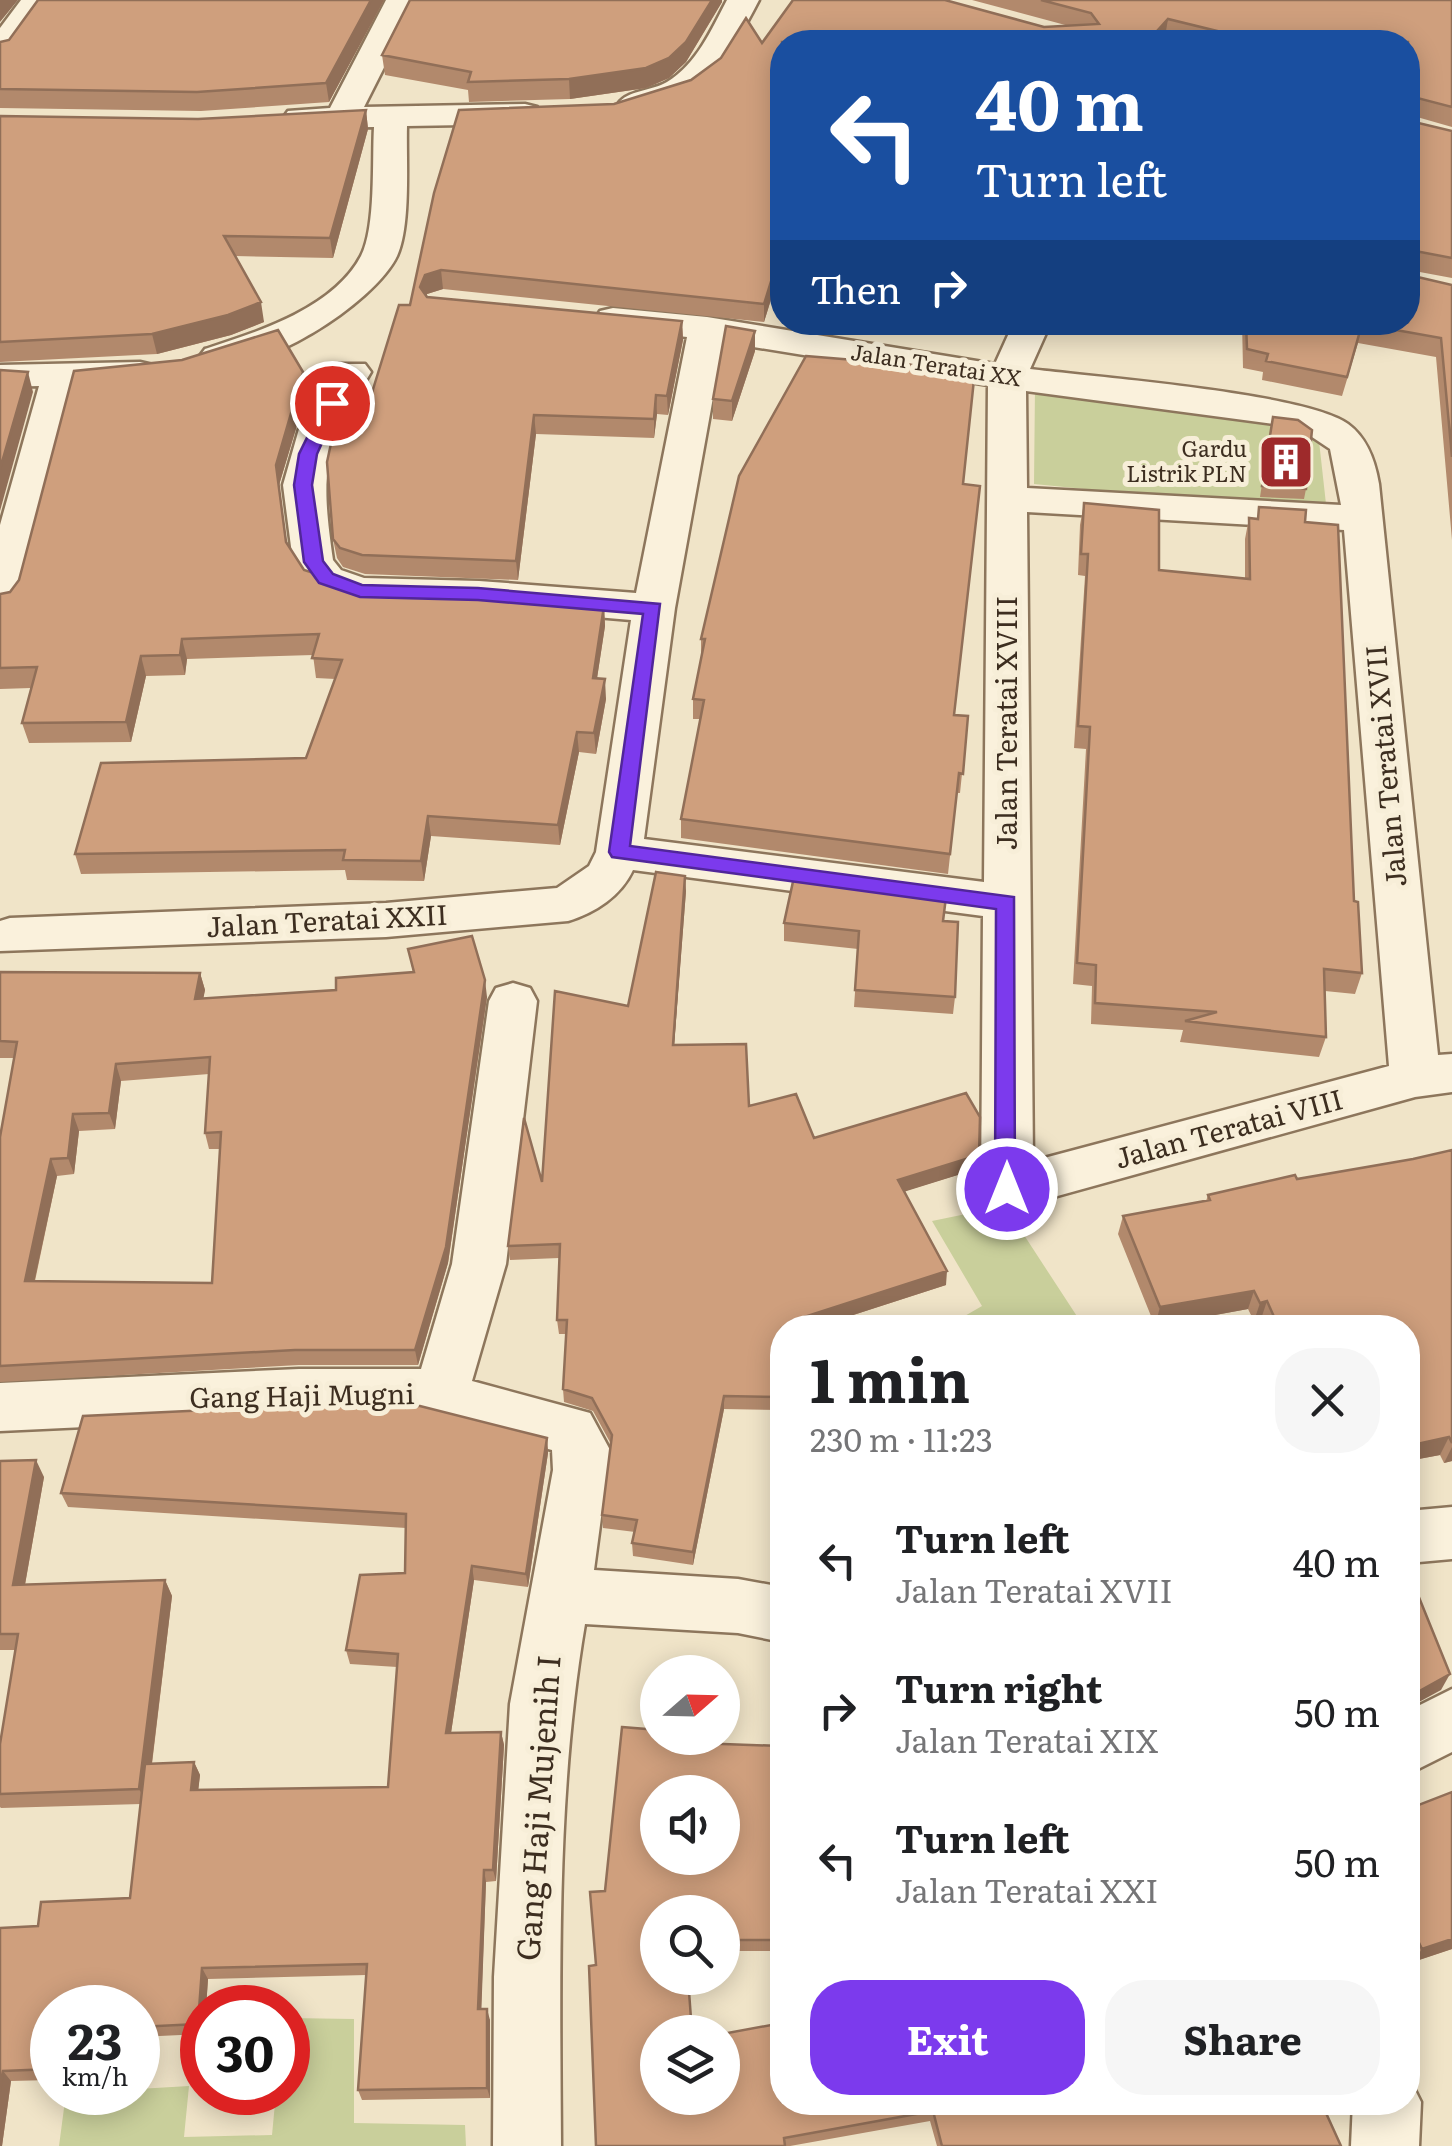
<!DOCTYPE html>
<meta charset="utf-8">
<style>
:root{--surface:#fff;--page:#f6f6f6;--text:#202124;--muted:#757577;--accent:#7c3aed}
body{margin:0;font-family:Literata,serif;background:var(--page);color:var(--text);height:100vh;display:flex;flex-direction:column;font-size:38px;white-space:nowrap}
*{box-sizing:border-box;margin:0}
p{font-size:32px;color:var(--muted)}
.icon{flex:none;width:55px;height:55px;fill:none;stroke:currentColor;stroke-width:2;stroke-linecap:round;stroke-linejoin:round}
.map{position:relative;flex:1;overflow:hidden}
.details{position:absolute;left:770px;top:1315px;width:650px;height:800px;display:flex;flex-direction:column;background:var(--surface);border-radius:40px;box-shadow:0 5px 25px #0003}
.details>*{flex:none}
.hud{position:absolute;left:770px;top:30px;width:650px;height:305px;border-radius:40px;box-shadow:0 5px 25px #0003;background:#1a4fa0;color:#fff;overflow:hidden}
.needle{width:65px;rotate:70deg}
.controls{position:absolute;left:640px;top:1655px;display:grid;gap:20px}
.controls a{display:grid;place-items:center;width:100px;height:100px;border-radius:50%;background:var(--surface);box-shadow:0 5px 25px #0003;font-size:50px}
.speed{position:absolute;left:30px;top:1985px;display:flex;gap:20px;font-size:50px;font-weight:700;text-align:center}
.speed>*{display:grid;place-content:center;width:130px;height:130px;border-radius:50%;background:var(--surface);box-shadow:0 5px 25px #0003;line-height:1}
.speed small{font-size:25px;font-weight:400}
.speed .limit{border:15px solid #d22;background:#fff;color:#111}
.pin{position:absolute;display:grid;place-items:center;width:85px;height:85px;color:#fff;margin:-42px;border:5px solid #fff;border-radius:50%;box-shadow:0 2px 10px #0007}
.me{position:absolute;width:110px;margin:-55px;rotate:0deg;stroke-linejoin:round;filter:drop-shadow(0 0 8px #0008)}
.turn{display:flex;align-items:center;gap:35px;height:210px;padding:0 40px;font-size:45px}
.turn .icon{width:130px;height:130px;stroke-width:2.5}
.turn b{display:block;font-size:70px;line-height:85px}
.then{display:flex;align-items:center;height:95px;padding:0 40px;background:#0003;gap:20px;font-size:38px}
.round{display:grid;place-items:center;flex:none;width:105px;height:105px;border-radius:40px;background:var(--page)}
.head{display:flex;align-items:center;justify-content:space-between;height:170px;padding:0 40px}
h1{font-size:60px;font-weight:700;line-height:75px}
.primary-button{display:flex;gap:20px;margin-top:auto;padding:20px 40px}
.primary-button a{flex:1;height:115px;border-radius:40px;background:var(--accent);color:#fff;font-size:40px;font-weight:700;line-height:115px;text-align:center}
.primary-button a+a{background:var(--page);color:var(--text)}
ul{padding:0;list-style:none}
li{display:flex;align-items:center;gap:30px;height:150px;padding:0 40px}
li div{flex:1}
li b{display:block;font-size:38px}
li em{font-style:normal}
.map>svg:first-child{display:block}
</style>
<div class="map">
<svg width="1452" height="2146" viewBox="0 0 1452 2146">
<rect width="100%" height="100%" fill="#f0e4c8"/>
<!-- green -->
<path fill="#c9cf9b" d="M1035,388L1317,423L1327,513L1034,484Z
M1005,1206L1084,1327L914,1328L963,1317L982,1306L932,1221Z
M288,2018L354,2019V2123L465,2125L466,2146H59L66,2093L138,2092V2089L189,2086L184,2137L272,2135L276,2093L288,2092Z"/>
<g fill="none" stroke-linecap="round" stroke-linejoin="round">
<!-- minor casing -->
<g stroke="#8d765c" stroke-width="5">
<path id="minor" d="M21,0H53L11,57L0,60V28Z
M386,0H418L364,107L525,104L537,107L542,114L537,121L525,124L407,126C406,161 411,225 397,256C374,304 257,378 205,365L199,357L205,349C257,332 333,309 361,256C376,227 372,161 374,127L300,128L288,125L283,118L288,111L330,108Z
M727,0H759C733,50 692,128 622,111L618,104C627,90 652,91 667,82C697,64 711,30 727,0Z
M613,308L707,317L995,364L1014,322H1051L1030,369C1093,377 1306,393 1348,424C1367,438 1375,460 1379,484L1438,1055L1452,1054V1092L1415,1097L1007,1210L989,1204L981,1189L983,916L633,870C621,896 595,913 568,921L386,937L0,951V921L10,918L386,903L557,888L589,866L596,852L631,620L479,607L360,604L311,588L293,562L283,485L299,429L333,372L339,364H365L371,372C323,453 320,468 333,560L341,570L364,578L479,581L636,593L687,337L600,327L595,319L600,311ZM723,342L988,385L984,882L644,839L675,608ZM1026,391L1297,427L1330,449L1341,505L1027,488ZM1027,512L1344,530L1389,1066L1033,1161Z
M140,362L153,365L159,373L153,381L77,386L21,599L15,609L0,612V525L39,386L0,387V365Z
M513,983L530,988L537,1001L506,1264L472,1381L590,1413L610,1450L594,1570L738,1579L782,1587V1642L738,1633L585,1624C556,1795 560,1973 561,2146H493L494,1977L510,1704L553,1470L552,1450L423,1417H299L0,1431V1383L299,1369H421L452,1264L489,1001L496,988Z
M1452,1507V1559L1408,1563V1511Z
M1452,1689V1752L1408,1774V1711Z
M1408,2076L1421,2102L1419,2146H1351L1353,2102H1408Z"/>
</g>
<!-- minor -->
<use href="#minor" fill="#faf1dc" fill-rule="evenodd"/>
</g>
<!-- wall -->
<path fill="#b2896c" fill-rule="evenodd" d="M38,0H384L329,102L201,111L0,108V42L9,40Z
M410,0H722V2L686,62L669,78L646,88L570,99L469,102L468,90L385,75L382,55Z
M972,0H1452V127L1410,115V121L1452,131V278L1409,270V275L1452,285V540L1436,357L1358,343L1342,396L1262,380L1263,372L1243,368L1242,322H1408V42H1187L1165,37L1160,42H782V264L764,322L443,289L427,294V297L682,321L683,340L668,415L657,414L654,438L536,434L518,580L365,574L343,567L337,558L333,539L341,436L362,425L410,305L434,193L614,104L691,80L762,43L946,2L1044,27L1069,26Z
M366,110L368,129L333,258L235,256L264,322L231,335L157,354L0,362V116L198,119Z
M755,331V351L732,421L713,419V399Z
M303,372L307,392L279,485L287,544L304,570L357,587L513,601L604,606L605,626L597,678L606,699L596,754L579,752L560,845L431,836L424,881L347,880L345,870L81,874L75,854L306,758L335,679L316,678L313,655L187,659L185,675L146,676L131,742L29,743L22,723L31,688L0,689V594L10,592Z
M1271,427L1306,489L1304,499L1260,497Z
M963,484L954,715L968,716L960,793H957L948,874L681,838V819L700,719H693V699L701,659V639Z
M1084,503L1159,570L1245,578V539L1249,518L1305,522L1354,901L1362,973L1355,994L1325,991L1326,1037L1319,1057L1180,1042L1183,1030L1091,1024L1092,986L1073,984L1086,749L1074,748L1085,576L1078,575L1080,525Z
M686,891L674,1045L749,1106L814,1138L979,1155L977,1169L905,1191L946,1285L813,1328H782V1410L724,1409L693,1565L633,1556L632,1543L635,1532L603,1528L602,1515L611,1444L593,1411L564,1402L563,1389L566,1334H559L557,1320L559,1258L510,1260L508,1246L542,1182L628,1006Z
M943,921L955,997L953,1014L854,1007L858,949L784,941V923Z
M408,949L487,997L448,1263L418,1365H299L0,1382V1137L14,1058H0V972L200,973L205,990L203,998L336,990L413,972ZM209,1074L205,1133L209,1149H220L212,1283L35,1281L57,1176L74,1174L79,1131L115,1129L121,1081Z
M1452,1150V1461L1444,1463L1440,1455L1408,1461V1328H1265L1261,1319L1254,1321L1248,1309L1155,1326L1118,1234L1123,1216L1206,1201L1208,1195L1413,1159Z
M547,1438L548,1453L528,1587L474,1580L451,1733L501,1732L504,1745L496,1881L486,1882L481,2009L490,2020V2098L362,2100L358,2090L366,1975L208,1979L206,2008H202V2034L138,2037V2008H52V2080L11,2081L2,2146L0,1928L38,1926L130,1898L141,1804L1,1808L0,1807V1744L16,1650H0V1461L44,1477L25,1585L165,1580L172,1596L152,1764L194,1762L200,1775L198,1790L388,1787L397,1667L350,1664L346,1650L405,1573L406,1528L68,1507L61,1493Z
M697,1738V1743L779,1813H782V1951H722V1912H658V2098L1321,2102L1341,2146H937L930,2121L790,2146H596V1965L605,1891Z
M1452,1792V1949L1413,1962L1408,1950V1809Z"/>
<!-- shaded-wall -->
<path fill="#916f58" d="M0,0H18L0,22Z
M371,0H384L329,102L326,83Z
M712,0H722V2L686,62L669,78L646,88L570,99L569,79Z
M1168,19L1165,37L1160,42H1147Z
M366,110L368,129L333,258L330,238Z
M782,246V264L764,322V304Z
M441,270L443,289L427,294L422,306L420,287L425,275Z
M261,302L264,322L231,335L157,354L152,334Z
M682,321L683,340L668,415L667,396Z
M755,331V351L732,421V401Z
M28,372L33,392L0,511V469Z
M303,372L307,392L279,485L289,562L276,465Z
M656,395L657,414L654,438V419Z
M534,415L536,434L518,580L516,561Z
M604,606L605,626L594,698L593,678Z
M182,639L187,659L185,675L180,655Z
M141,656L146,676L131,742L126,722Z
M605,679L606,699L596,754L594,733Z
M577,732L579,752L560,845L558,825Z
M428,816L431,836L424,881L421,861Z
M685,876L686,891L673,1060V1045Z
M200,973L205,990L200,1016L195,999Z
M485,980L487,997L448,1263L418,1365L415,1350Z
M116,1064L121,1081L115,1129L109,1113Z
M73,1114L79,1131L74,1174L68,1158Z
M979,1155L977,1169L897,1194L898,1180Z
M51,1159L57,1176L31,1297L25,1281Z
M947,1271L946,1285L813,1328H792V1321Z
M1254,1291L1248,1309L1155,1326L1160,1307Z
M1267,1301L1261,1319L1254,1321L1260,1303Z
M724,1396V1409L693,1565V1552Z
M1449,1437L1440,1455L1408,1461V1446Z
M547,1438L548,1453L528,1587L526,1574Z
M1452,1447V1461L1444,1463Z
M36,1460L44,1477L22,1601L13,1585Z
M472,1566L474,1580L449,1746L446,1733Z
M165,1580L172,1596L147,1803L139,1789Z
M1450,1674L1441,1690L1408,1708V1705L1414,1694Z
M501,1732L504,1745L496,1881L493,1870Z
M194,1762L200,1775L197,1802L191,1790Z
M484,1870L486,1882L481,2020L478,2009Z
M1452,1939V1949L1413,1962L1422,1949Z
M202,1968L208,1979L206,2008H202V2032L198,2024Z
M487,2009L490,2020V2098L487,2088Z
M3,2071L11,2081L2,2146H0V2091Z"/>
<!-- building -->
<path fill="#cf9f7d" stroke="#916f58" stroke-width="2.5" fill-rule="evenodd" d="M38,0H371L326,83L197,92L0,89V42L9,40Z
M410,0H712L686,42L669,58L646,68L569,79L468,82L471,72L382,55Z
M793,0H945L1044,27L1099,24L1091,13L1041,0H1452V107L1410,96V121L1452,131V258L1410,250L1409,275L1452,285V457L1441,338L1362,324L1347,377L1266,361L1268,354L1247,349L1246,322H1408V42H1262L1168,19L1147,42H782V246L764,304L441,270L425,275L420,287L427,297L682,321L667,396L656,395L654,419L534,415L516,561L362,555L340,548L333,539L327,462L335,425L341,436L347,421L362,425L399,305H410L434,193L459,110L614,104L691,80L721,58L746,18L762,43Z
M366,110L330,238L224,236L261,302L228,315L152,334L0,342V116L198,119Z
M726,326L755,331L732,401L713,399Z
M278,330L303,372L276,465L286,542L304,570L357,587L477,590L512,593L511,601L604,606L593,678L605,679L594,733L577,732L558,825L428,816L421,861L343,860L345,850L75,854L101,763L306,758L342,660L312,658L319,634L182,639L180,655L141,656L126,722L22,723L37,667L0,668V594L10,592L19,580L74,371L182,360Z
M806,356L975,370L963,484L980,486L954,715L968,716L963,774L959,773L950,854L681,819L704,700L693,699L705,639H701L739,476Z
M0,370L28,372L0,469Z
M1273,417L1298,420L1312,430L1306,489L1262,486Z
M1084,503L1159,510V570L1250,579L1249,518L1258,519L1259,507L1306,510L1305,522L1338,525L1354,901L1358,902L1362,973L1324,969L1326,1037L1185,1021L1217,1012L1095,1003L1096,965L1077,963L1090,727L1078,726L1088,554H1081Z
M656,872L685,876L673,1045L746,1044L749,1106L796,1094L814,1138L966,1093L980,1117L979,1155L898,1180L947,1271L792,1321V1328H782V1397L724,1396L693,1552L632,1543L637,1520L602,1515L612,1435L592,1398L563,1389L567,1320H557L560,1244L508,1246L524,1118L542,1182L555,991L628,1006Z
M794,877L946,897L943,921L958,922L955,997L855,990L859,931L784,923Z
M472,936L485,980L446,1247L415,1350H295L0,1366V1137L17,1042L0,1041V972L200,973L195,999L336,990V978L414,972L408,949ZM210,1057L205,1133L221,1132L212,1283L25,1281L51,1159L68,1158L73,1114L109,1113L116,1064Z
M1452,1150V1443L1449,1437L1408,1446V1328H1279L1267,1301L1260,1303L1254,1291L1160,1307L1123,1216L1210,1200L1208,1195L1295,1175L1297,1179L1413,1159Z
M295,1406H420L547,1438L526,1574L472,1566L446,1733L501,1732L493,1870H484L478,2009H487V2088L358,2090L367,1964L202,1968L198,2024L138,2027V2008H52V2069L3,2071L0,2091V1928L38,1926L41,1902L130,1898L145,1764L194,1762L191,1790L388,1787L398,1654L346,1650L360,1575L405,1573L406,1514L61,1493L83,1416Z
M36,1460L13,1585L165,1580L139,1789L0,1794V1744L18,1634H0V1461Z
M1416,1590L1450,1674L1414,1694L1408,1695V1592Z
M622,1727L658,1730V1738H697L696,1743L780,1746L779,1813H782V1940H722V1912H658V1978H688L692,2032H658V2098H722V2034L782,2023V2102H1321L1341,2146H942L933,2111L784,2138L785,2146H596L589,1966L596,1965L590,1892L605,1891ZM658,1792H722V1858H658Z
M1452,1792V1939L1422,1949L1408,1920V1809Z"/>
<!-- route -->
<path fill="#7c3aed" stroke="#51269a" stroke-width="2.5" d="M326,399L340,403L317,454L312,485L323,561L333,574L362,585L478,588L660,604L630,846L1014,897L1015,1196H999L995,1189L996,909L612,857L609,852L643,614L478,600L360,597L319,583L304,562L294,485L299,454Z"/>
<!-- icons -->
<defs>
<g id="building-square" transform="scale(2.875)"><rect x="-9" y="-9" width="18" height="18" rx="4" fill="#9e2a2b" stroke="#f7eed8"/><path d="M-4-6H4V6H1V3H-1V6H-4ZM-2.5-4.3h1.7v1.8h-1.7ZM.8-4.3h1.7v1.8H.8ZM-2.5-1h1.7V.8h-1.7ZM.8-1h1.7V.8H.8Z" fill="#fff"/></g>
</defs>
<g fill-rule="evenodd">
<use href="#building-square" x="1286" y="462"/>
</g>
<g text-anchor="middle" stroke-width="10" stroke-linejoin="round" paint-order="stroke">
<!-- far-street labels -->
<g font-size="22" fill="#3d2e20" stroke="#f7eed8">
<text transform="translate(936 365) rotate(9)" y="8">Jalan Teratai XX</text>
</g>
<!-- far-poi labels -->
<g font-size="22" fill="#3d2e20" stroke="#f7eed8" text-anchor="end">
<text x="1247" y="457">Gardu<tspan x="1247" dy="25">Listrik PLN</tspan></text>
</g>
<!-- street labels -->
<g font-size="28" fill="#3d2e20" stroke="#f7eed8">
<text transform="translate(1007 723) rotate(-90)" y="10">Jalan Teratai XVIII</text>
<text transform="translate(1386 766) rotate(-95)" y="10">Jalan Teratai XVII</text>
<text transform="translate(327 921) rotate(-3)" y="10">Jalan Teratai XXII</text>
<text transform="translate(1229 1129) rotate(-15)" y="10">Jalan Teratai VIII</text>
<text transform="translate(302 1396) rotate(-1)" y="10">Gang Haji Mugni</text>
</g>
<!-- near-street labels -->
<g font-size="32" fill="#3d2e20" stroke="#f7eed8">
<text transform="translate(539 1808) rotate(-86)" y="11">Gang Haji Mujenih I</text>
</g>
</g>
</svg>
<div class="controls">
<a><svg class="needle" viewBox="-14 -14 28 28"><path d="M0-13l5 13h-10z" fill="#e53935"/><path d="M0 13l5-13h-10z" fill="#757577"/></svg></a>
<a><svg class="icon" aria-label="sound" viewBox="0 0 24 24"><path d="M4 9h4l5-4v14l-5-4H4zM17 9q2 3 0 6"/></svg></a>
<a><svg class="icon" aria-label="search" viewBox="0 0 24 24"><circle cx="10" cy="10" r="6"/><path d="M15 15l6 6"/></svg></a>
<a><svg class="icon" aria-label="layers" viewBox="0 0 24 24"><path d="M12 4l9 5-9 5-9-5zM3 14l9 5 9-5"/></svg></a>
</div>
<div class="speed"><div>23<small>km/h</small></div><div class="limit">30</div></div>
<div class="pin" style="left:332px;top:403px;background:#d93025"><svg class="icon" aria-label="arrive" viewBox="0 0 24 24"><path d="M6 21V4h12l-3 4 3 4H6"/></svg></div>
<svg class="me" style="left:1007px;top:1189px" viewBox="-20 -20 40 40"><circle r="17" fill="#7c3aed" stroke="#fff" stroke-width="3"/><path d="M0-11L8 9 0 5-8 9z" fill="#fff"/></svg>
<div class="hud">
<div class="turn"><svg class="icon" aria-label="left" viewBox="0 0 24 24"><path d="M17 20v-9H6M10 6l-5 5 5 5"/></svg><div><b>40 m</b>Turn left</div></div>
<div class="then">Then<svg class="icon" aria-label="right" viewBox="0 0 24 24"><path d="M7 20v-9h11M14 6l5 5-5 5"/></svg></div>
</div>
<section class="details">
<div class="head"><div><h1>1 min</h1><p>230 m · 11:23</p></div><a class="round"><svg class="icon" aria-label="close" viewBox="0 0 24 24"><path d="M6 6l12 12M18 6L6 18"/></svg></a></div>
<ul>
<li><svg class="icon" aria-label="left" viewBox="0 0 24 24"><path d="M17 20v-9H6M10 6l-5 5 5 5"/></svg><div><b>Turn left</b><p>Jalan Teratai XVII</p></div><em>40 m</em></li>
<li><svg class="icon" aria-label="right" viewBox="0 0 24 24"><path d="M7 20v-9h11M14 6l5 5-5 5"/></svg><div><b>Turn right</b><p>Jalan Teratai XIX</p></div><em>50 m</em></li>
<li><svg class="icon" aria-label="left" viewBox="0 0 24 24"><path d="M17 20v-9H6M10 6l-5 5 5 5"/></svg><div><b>Turn left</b><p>Jalan Teratai XXI</p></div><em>50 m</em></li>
</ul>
<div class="primary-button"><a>Exit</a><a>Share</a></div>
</section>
</div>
